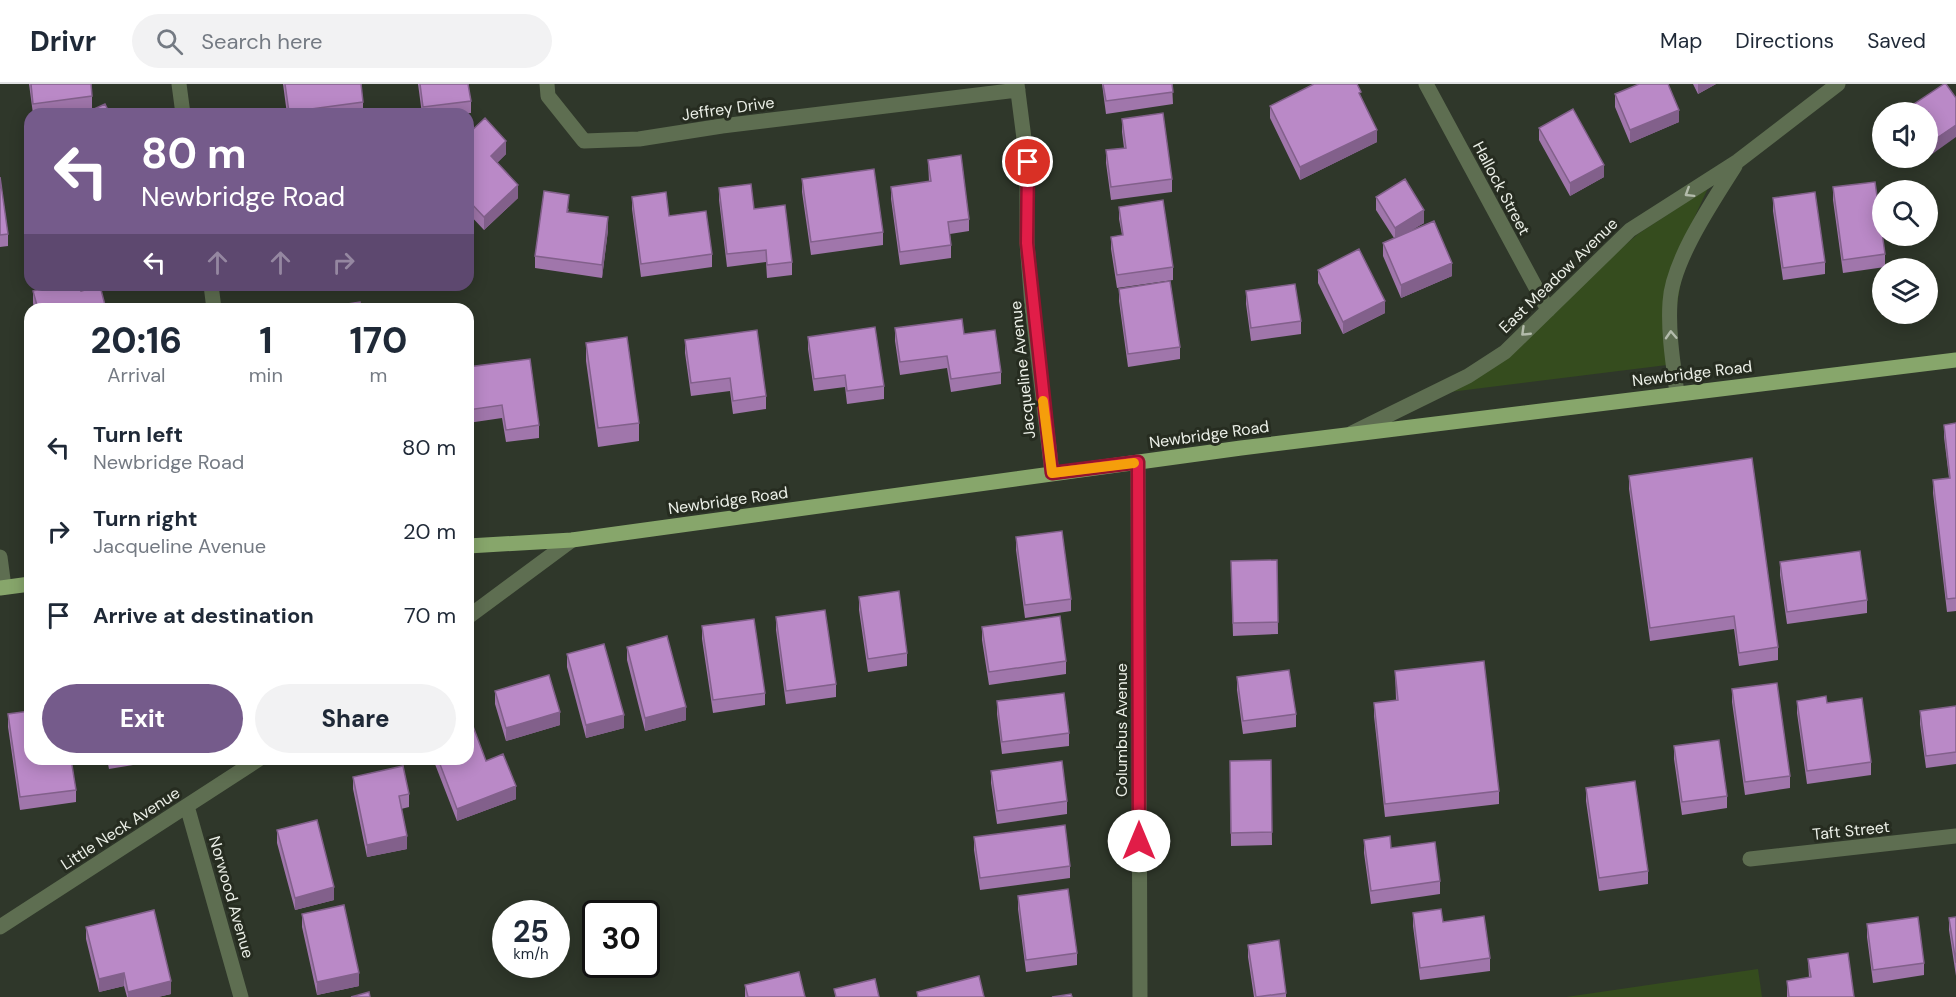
<!DOCTYPE html>
<style>
:root{--surface:#fff;--page:#f2f2f3;--text:#1f2937;--muted:#747a83;--line:#e0e1e3;--accent:#755b8b}
body{margin:0;font-family:"DM Sans",sans-serif;background:var(--page);color:var(--text);height:100vh;display:flex;flex-direction:column;font-size:22px;white-space:nowrap}
*{box-sizing:border-box;margin:0}
p{font-size:20px;color:var(--muted)}
.icon{flex:none;width:33px;height:33px;fill:none;stroke:currentColor;stroke-width:2;stroke-linecap:round;stroke-linejoin:round}
.map{position:relative;flex:1;overflow:hidden}
.sheet{position:absolute;left:24px;top:219px;width:450px;height:462px;display:flex;flex-direction:column;background:var(--surface);border-radius:18px;box-shadow:0 3px 15px #0003}
.sheet>*{flex:none}
.banner{position:absolute;left:24px;top:24px;width:450px;height:183px;border-radius:18px;box-shadow:0 3px 15px #0003;background:#755b8b;color:#fff;overflow:hidden}
.buttons{position:absolute;left:1872px;top:18px;display:grid;gap:12px}
.buttons a{display:grid;place-items:center;width:66px;height:66px;border-radius:50%;background:var(--surface);box-shadow:0 3px 15px #0003;font-size:30px}
.speed{position:absolute;left:492px;top:816px;display:flex;gap:12px;font-size:30px;font-weight:700;text-align:center}
.speed>*{display:grid;place-content:center;width:78px;height:78px;border-radius:50%;background:var(--surface);box-shadow:0 3px 15px #0003;line-height:1}
.speed small{font-size:15px;font-weight:400}
.speed .limit{border:3px solid #111;border-radius:9px;background:#fff;color:#111}
.pin{position:absolute;display:grid;place-items:center;width:51px;height:51px;color:#fff;margin:-26px;border:3px solid #fff;border-radius:50%;box-shadow:0 2px 6px #0007}
.me{position:absolute;width:66px;margin:-33px;rotate:0deg;stroke-linejoin:round;filter:drop-shadow(0 0 4px #0008)}
.turn{display:flex;align-items:center;gap:21px;height:126px;padding:0 18px;font-size:27px}
.turn .icon{width:78px;height:78px;stroke-width:2.5}
.turn b{display:block;font-size:42px;line-height:51px}
.lanes{display:flex;align-items:center;height:57px;padding:0 18px;background:#0003;justify-content:center;gap:30px;direction:ltr}
.lanes .off{opacity:.35}
.eta{display:flex;justify-content:space-evenly;align-items:center;height:102px;text-align:center}
.eta b{font-size:36px;font-weight:800;line-height:42px}
.action{display:flex;gap:12px;margin-top:auto;padding:12px 18px}
.action a{flex:1;height:69px;border-radius:36px;background:var(--accent);color:#fff;font-size:24px;font-weight:800;line-height:69px;text-align:center}
.action a+a{background:var(--page);color:var(--text)}
ul{padding:0;list-style:none}
li{display:flex;align-items:center;gap:18px;height:84px;padding:0 18px}
li div{flex:1}
li b{display:block;font-size:22px}
li em{font-style:normal}
header{display:flex;align-items:center;gap:36px;box-sizing:border-box;height:84px;padding:0 30px;background:var(--surface);border-bottom:2px solid var(--line)}
header strong{font-size:28px}
nav{display:flex;gap:33px;margin-inline-start:auto;font-size:21px}
.search{width:420px;height:54px;background:var(--page);display:flex;align-items:center;gap:15px;box-sizing:border-box;padding:0 21px;border-radius:33px;color:var(--muted);font-size:22px}
.map>svg:first-child{display:block}
</style>
<header>
<strong>Drivr</strong>
<div class="search"><svg class="icon" aria-label="search" viewBox="0 0 24 24"><circle cx="10" cy="10" r="6"/><path d="M15 15l6 6"/></svg>Search here</div>
<nav><a>Map</a><a>Directions</a><a>Saved</a></nav>
</header>
<div class="map">
<svg width="1956" height="913" viewBox="0 0 1956 913">
<rect width="100%" height="100%" fill="#2f372a"/>
<!-- green -->
<path fill="#354c1e" d="M1708,104L1690,143L1667,281L1450,308L1638,150Z
M1758,885L1762,913H1566Z"/>
<g fill="none" stroke-linecap="round" stroke-linejoin="round">
<!-- minor -->
<path stroke="#5e6e51" stroke-width="15" d="M179,0L183,30
M547,0L548,12L584,57L639,55L722,42L1018,6
M1017,0L1027,78V159L1032,222L1052,389
M1426,0L1548,226
M211,201L214,225
M1138,378L1140,913
M0,473L4,503
M468,533L572,456
M187,722L241,913
M1750,775L1956,752
M0,843L259,675"/>
<!-- tertiary -->
<path stroke="#5e6e51" stroke-width="15" d="M1677,309C1673,279 1668,248 1670,218C1672,177 1713,117 1735,82
M1352,349L1468,292L1505,268L1630,146L1738,77L1838,0"/>
<!-- primary -->
<path stroke="#87a66b" stroke-width="15" d="M468,462L572,456L1241,364L1956,276
M0,504L30,500"/>
</g>
<!-- wall -->
<path fill="#a076ab" d="M29,0H91L92,12V24L53,30H33Z
M283,0H361L363,18V30H287Z
M418,0H468L471,17V29L422,30Z
M1102,0H1172L1173,20L1106,30Z
M1693,0H1716L1698,10Z
M1615,10L1679,38L1630,59L1615,23Z
M1361,13L1377,58L1300,96L1270,34V22Z
M1122,35L1172,95V108L1111,116L1106,79V66L1124,64L1122,48Z
M1539,44L1604,93L1570,112L1539,56Z
M468,50L506,70L497,79L518,114L484,146L468,129Z
M1906,74H1926L1912,83Z
M928,76L969,135V147L950,150L951,161V174L900,181L891,115V103L929,98Z
M0,93L8,150V162L0,163Z
M802,95L883,148V161L811,171L802,108Z
M1833,103L1885,170V183L1843,189L1833,116Z
M719,104L754,125L792,178V191L767,194L766,178L727,183L719,116Z
M632,113L669,132L712,170V183L641,193L632,125Z
M1376,113L1424,139L1408,148L1452,192L1401,214L1383,172V159L1394,154L1376,126Z
M1773,114L1825,178V190L1783,196L1773,127Z
M1119,123L1173,183V196L1117,204L1111,165V153L1122,151L1119,135Z
M569,124L568,128L608,146L602,194L535,184V172Z
M1318,186L1385,229L1343,250L1318,199Z
M289,201H330L289,207Z
M1119,205L1180,263V275L1128,283L1119,217Z
M33,207H81L106,225H34L33,219Z
M1246,207L1301,237V250L1251,257L1246,220Z
M895,244L964,250L1001,288V300L951,308L947,284L900,291L895,257Z
M808,253L884,302V315L847,320L845,303L814,307L808,265Z
M685,256L766,312V325L733,330L730,307L691,312L685,269Z
M586,259L639,339V357L598,363L586,277Z
M468,283L539,341V354L506,358L502,334L468,339Z
M1956,339V527L1947,528L1933,409V396L1949,394L1944,353V341Z
M1629,392L1778,563V576L1739,582L1734,545L1650,557L1629,405Z
M1016,453L1071,515V527L1025,534L1016,466Z
M1277,476L1278,550L1233,552L1231,490Z
M1780,478L1867,516V529L1787,540L1780,491Z
M859,513L907,569V582L868,588L859,526Z
M776,533L836,600V613L786,620L776,546Z
M702,542L765,609V621L713,629L702,555Z
M982,543L1066,577V590L989,601L982,556Z
M627,563L686,636L645,647L627,576Z
M567,570L624,644L586,654L567,583Z
M1395,587L1499,707V720L1385,733L1374,632V619L1396,616Z
M1237,593L1296,630V643L1243,650L1237,606Z
M1732,605L1790,692V704L1745,711L1732,618Z
M495,607L560,641L506,657L495,620Z
M997,617L1069,649V662L1002,670L997,630Z
M1797,617L1827,619L1871,678V691L1807,700L1797,629Z
M1956,622V680L1926,684L1920,640V627Z
M8,630L76,706V718L20,726L8,643Z
M1674,662L1727,712V724L1682,731L1674,675Z
M107,675H151V678L109,685Z
M433,675H468L516,715L457,737Z
M1271,676L1272,761L1231,762L1230,677Z
M991,687L1067,717V730L997,740L991,699Z
M353,693L409,710V723L401,725L407,765L367,773L353,705Z
M1586,704L1648,787V800L1599,807L1586,717Z
M277,746L334,816L295,826L277,759Z
M974,753L1070,782V794L980,806L974,766Z
M1364,756L1391,764L1440,797V810L1371,820L1364,769Z
M1018,812L1077,869V881L1026,888L1018,825Z
M1413,829L1443,838L1490,874V887L1420,896L1413,842Z
M302,830L359,902L317,911L302,843Z
M1956,833V892L1949,846V834Z
M1867,840L1924,879V891L1873,899L1867,853Z
M86,843L171,910L158,913H127L124,902L99,908L86,855Z
M1248,861L1286,909V913H1254L1248,873Z
M1808,875L1854,913H1787V897L1809,894Z
M745,901L805,913H745Z"/>
<!-- shaded-wall -->
<path fill="#82608b" d="M1698,0H1716L1698,10Z
M1679,26V38L1630,59V46Z
M1956,41V53L1928,73V60Z
M1377,46V58L1300,96V83Z
M506,57V70L491,84V72Z
M1912,74H1926L1912,83Z
M1604,81V93L1570,112V99Z
M518,101V114L484,146V133Z
M1424,126V139L1395,156V144Z
M608,133V146L602,194V181Z
M1452,179V192L1401,214V201Z
M1385,217V229L1343,250V238Z
M686,623V636L645,647V634Z
M560,628V641L506,657V644Z
M624,631V644L586,654V641Z
M516,702V715L457,737V725Z
M407,752V765L367,773V761Z
M334,803V816L295,826V814Z
M124,889V902L99,908V895Z
M359,889V902L317,911V898Z
M171,897V910L158,913H128V908Z"/>
<!-- building -->
<path fill="#ba89c7" stroke="#82608b" stroke-width="1.5" d="M31,0H91L92,12L33,20Z
M285,0H361L363,18L289,28Z
M420,0H468L471,17L423,23Z
M1103,0H1172L1173,8L1106,17Z
M1314,0H1357L1361,8L1359,9L1377,46L1300,83L1270,22Z
M1639,0H1668L1679,26L1630,46L1615,10Z
M1944,0H1946L1956,14V41L1928,60V28H1902Z
M105,20L110,30H83Z
M1573,25L1604,81L1570,99L1539,44Z
M1163,29L1172,95L1111,103L1106,66L1126,64L1122,35Z
M485,34L506,57L491,72L518,101L484,133L468,116V50Z
M961,71L969,135L948,138L951,161L900,168L891,103L931,97L928,76Z
M874,85L883,148L811,158L802,95Z
M0,93L8,150L0,151Z
M1405,95L1424,126L1395,144L1376,113Z
M1875,98L1885,170L1843,176L1833,103Z
M751,100L754,125L785,121L792,178L767,181L766,166L727,170L719,104Z
M544,107L569,111L567,128L608,133L602,181L535,172Z
M666,108L669,132L706,127L712,170L641,180L632,113Z
M1815,108L1825,178L1783,184L1773,114Z
M1163,116L1173,183L1117,191L1111,153L1123,151L1119,123Z
M1434,137L1452,179L1401,201L1383,159Z
M1359,165L1385,217L1343,238L1318,186Z
M1170,197L1180,263L1128,270L1119,205Z
M1295,200L1301,237L1251,244L1246,207Z
M54,201H79L81,207L100,202L106,225H38L33,207Z
M360,218L361,225H314Z
M962,235L964,250L995,246L1001,288L951,295L947,272L900,278L895,244Z
M875,243L884,302L847,307L845,291L814,295L808,253Z
M757,246L766,312L733,317L730,294L691,299L685,256Z
M627,253L639,339L598,344L586,259Z
M530,275L539,341L506,346L502,321L468,326V283Z
M1956,339V514L1947,515L1933,396L1950,394L1944,341Z
M1752,374L1778,563L1739,569L1734,532L1650,544L1629,392Z
M1062,447L1071,515L1025,521L1016,453Z
M1860,467L1867,516L1787,528L1780,478Z
M1277,476L1278,538L1233,539L1231,477Z
M899,507L907,569L868,575L859,513Z
M825,526L836,600L786,607L776,533Z
M1060,532L1066,577L989,588L982,543Z
M754,535L765,609L713,616L702,542Z
M667,552L686,623L645,634L627,563Z
M604,560L624,631L586,641L567,570Z
M1484,577L1499,707L1385,720L1374,619L1398,616L1395,587Z
M1289,586L1296,630L1243,637L1237,593Z
M549,591L560,628L506,644L495,607Z
M1777,599L1790,692L1745,698L1732,605Z
M1064,609L1069,649L1002,658L997,617Z
M1826,612L1827,619L1862,614L1871,678L1807,687L1797,617Z
M1956,622V668L1926,672L1920,627Z
M30,627V675H71L76,706L20,713L8,630Z
M468,629L486,677L503,670L516,702L457,725L438,675H468Z
M1719,656L1727,712L1682,718L1674,662Z
M1271,676L1272,748L1231,749L1230,677Z
M1062,677L1067,717L997,727L991,687Z
M403,682L409,710L399,712L407,752L367,761L353,693Z
M1635,697L1648,787L1599,794L1586,704Z
M317,736L334,803L295,814L277,746Z
M1065,741L1070,782L980,794L974,753Z
M1390,752L1391,764L1435,758L1440,797L1371,807L1364,756Z
M1068,805L1077,869L1026,876L1018,812Z
M344,821L359,889L317,898L302,830Z
M1441,825L1443,838L1484,832L1490,874L1420,884L1413,829Z
M154,826L171,897L128,908L124,889L99,895L86,843Z
M1918,833L1924,879L1873,886L1867,840Z
M1956,833V879L1949,834Z
M1279,856L1286,909L1256,913L1248,861Z
M1848,869L1854,913H1789L1787,897L1811,893L1808,875Z
M799,888L805,913H748L745,901Z
M979,892L984,913H918L917,908Z
M875,895L879,913H836L834,905Z
M369,908L370,913H351Z
M1071,910L1072,913H1052Z"/>
<!-- one-way arrows -->
<defs><path id="oneway-chevron" d="M-2-3.5L2.5 0L-2 3.5" fill="none" stroke-width="1.6" stroke-linecap="round" stroke-linejoin="round" transform="scale(1.5)"/></defs>
<g stroke="#b3bbab">
<use href="#oneway-chevron" transform="translate(1689 109) rotate(148)"/>
<use href="#oneway-chevron" transform="translate(1525 248) rotate(136)"/>
<use href="#oneway-chevron" transform="translate(1671 251) rotate(-93)"/>
</g>
<g fill="none" stroke-linecap="round" stroke-linejoin="round">
<!-- route casing -->
<g stroke="#92132f" stroke-width="15">
<path id="route" d="M1028,78L1027,159L1052,389L1138,378L1139,757"/>
</g>
<!-- route -->
<use href="#route" stroke="#e11d48" stroke-width="10"/>
<!-- slow -->
<path stroke="#f59e0b" stroke-width="10" d="M1043,317L1052,389L1134,379"/>
</g>
<g text-anchor="middle" stroke-width="6" stroke-linejoin="round" paint-order="stroke">
<!-- street labels -->
<g font-size="16" fill="#ebefe7" stroke="#262c20">
<text transform="translate(728 24) rotate(-8)" y="6">Jeffrey Drive</text>
<text transform="translate(1502 104) rotate(62)" y="6">Hallock Street</text>
<text transform="translate(1558 191) rotate(-44)" y="6">East Meadow Avenue</text>
<text transform="translate(1022 286) rotate(-96)" y="6">Jacqueline Avenue</text>
<text transform="translate(1692 289) rotate(-7)" y="6">Newbridge Road</text>
<text transform="translate(1209 350) rotate(-8)" y="6">Newbridge Road</text>
<text transform="translate(728 416) rotate(-8)" y="6">Newbridge Road</text>
<text transform="translate(1121 646) rotate(-90)" y="6">Columbus Avenue</text>
<text transform="translate(120 744) rotate(-33)" y="6">Little Neck Avenue</text>
<text transform="translate(1851 746) rotate(-6)" y="6">Taft Street</text>
<text transform="translate(232 813) rotate(74)" y="6">Norwood Avenue</text>
</g>
</g>
</svg>
<div class="buttons">
<a><svg class="icon" aria-label="sound" viewBox="0 0 24 24"><path d="M4 9h4l5-4v14l-5-4H4zM17 9q2 3 0 6"/></svg></a>
<a><svg class="icon" aria-label="search" viewBox="0 0 24 24"><circle cx="10" cy="10" r="6"/><path d="M15 15l6 6"/></svg></a>
<a><svg class="icon" aria-label="layers" viewBox="0 0 24 24"><path d="M12 4l9 5-9 5-9-5zM3 14l9 5 9-5"/></svg></a>
</div>
<div class="speed"><div>25<small>km/h</small></div><div class="limit">30</div></div>
<div class="pin" style="left:1028px;top:78px;background:#d93025"><svg class="icon" aria-label="arrive" viewBox="0 0 24 24"><path d="M6 21V4h12l-3 4 3 4H6"/></svg></div>
<svg class="me" style="left:1139px;top:757px" viewBox="-20 -20 40 40"><circle r="19" fill="#fff"/><path d="M0-13L10 11 0 6-10 11z" fill="#e11d48"/></svg>
<div class="banner">
<div class="turn"><svg class="icon" aria-label="left" viewBox="0 0 24 24"><path d="M17 20v-9H6M10 6l-5 5 5 5"/></svg><div><b>80 m</b>Newbridge Road</div></div>
<div class="lanes"><svg class="icon" aria-label="left" viewBox="0 0 24 24"><path d="M17 20v-9H6M10 6l-5 5 5 5"/></svg><svg class="icon off" aria-label="ahead" viewBox="0 0 24 24"><path d="M12 20V5M6 11l6-6 6 6"/></svg><svg class="icon off" aria-label="ahead" viewBox="0 0 24 24"><path d="M12 20V5M6 11l6-6 6 6"/></svg><svg class="icon off" aria-label="right" viewBox="0 0 24 24"><path d="M7 20v-9h11M14 6l5 5-5 5"/></svg></div>
</div>
<section class="sheet">
<div class="eta">
<div><b>20:16</b><p>Arrival</p></div>
<div><b>1</b><p>min</p></div>
<div><b>170</b><p>m</p></div>
</div>
<ul>
<li><svg class="icon" aria-label="left" viewBox="0 0 24 24"><path d="M17 20v-9H6M10 6l-5 5 5 5"/></svg><div><b>Turn left</b><p>Newbridge Road</p></div><em>80 m</em></li>
<li><svg class="icon" aria-label="right" viewBox="0 0 24 24"><path d="M7 20v-9h11M14 6l5 5-5 5"/></svg><div><b>Turn right</b><p>Jacqueline Avenue</p></div><em>20 m</em></li>
<li><svg class="icon" aria-label="arrive" viewBox="0 0 24 24"><path d="M6 21V4h12l-3 4 3 4H6"/></svg><div><b>Arrive at destination</b></div><em>70 m</em></li>
</ul>
<div class="action"><a>Exit</a><a>Share</a></div>
</section>
</div>
